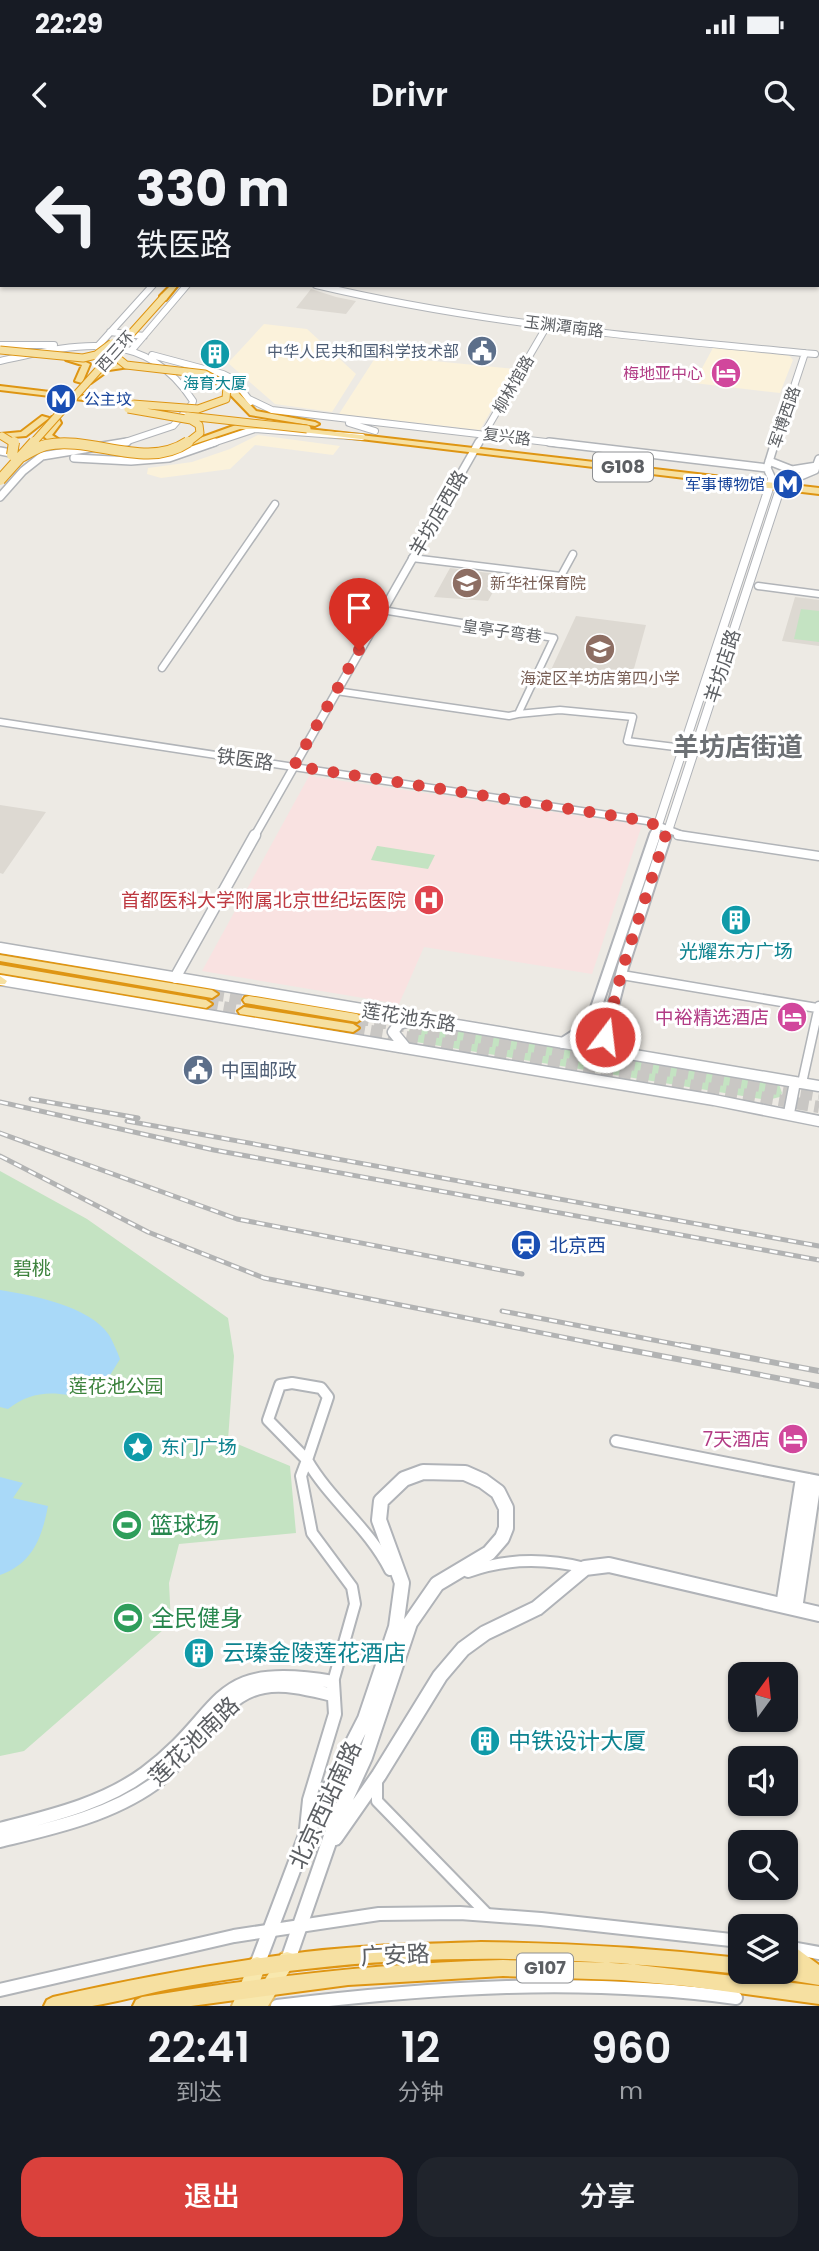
<!DOCTYPE html>
<html lang="zh">
<meta charset="utf-8">
<style>
:root{--surface:#171b24;--page:#20242c;--text:#f1f3f6;--muted:#9ea1a6;--accent:#da413c}
body{margin:0;font-family:Poppins,"Noto Sans SC",sans-serif;background:var(--page);color:var(--text);height:100vh;display:flex;flex-direction:column;font-size:26px;white-space:nowrap}
*{box-sizing:border-box;margin:0}
p{font-size:23px;color:var(--muted)}
.icon{flex:none;width:38px;height:38px;fill:none;stroke:currentColor;stroke-width:2;stroke-linecap:round;stroke-linejoin:round}
.map{position:relative;height:1866px;overflow:hidden}
.panel{display:flex;flex-direction:column;background:var(--surface);flex:1}
.panel>*{flex:none}
.top-card{position:absolute;left:0px;top:0px;width:819px;height:147px;box-shadow:0 2px 5px #0004;background:#171b24;color:var(--text);overflow:hidden}
.needle{width:46px;rotate:15deg}
.tools{position:absolute;left:728px;top:1522px;display:grid;gap:14px}
.tools a{display:grid;place-items:center;width:70px;height:70px;border-radius:14px;background:var(--surface);box-shadow:0 2px 5px #0004;font-size:35px}
.pin{position:absolute;display:grid;place-items:center;width:60px;height:60px;color:#fff;margin:-72px -30px;border-radius:50% 50% 50% 0;rotate:-45deg;box-shadow:0 0 7px #0007}
.pin .icon{rotate:45deg}
.me{position:absolute;width:77px;margin:-38px;rotate:15deg;stroke-linejoin:round;filter:drop-shadow(0 0 5px #0008)}
.turn{display:flex;align-items:center;gap:24px;height:147px;padding:0 21px;font-size:32px}
.turn .icon{width:91px;height:91px;stroke-width:2.5}
.turn b{display:block;font-size:49px;line-height:60px}
.eta{display:flex;justify-content:space-evenly;align-items:center;height:119px;text-align:center}
.eta b{font-size:42px;font-weight:600;line-height:49px}
.primary-button{display:flex;gap:14px;margin-top:auto;padding:14px 21px}
.primary-button a{flex:1;height:80px;border-radius:21px;background:var(--accent);color:#fff;font-size:28px;font-weight:600;line-height:80px;text-align:center}
.primary-button a+a{background:var(--page);color:var(--text)}
.status{display:flex;justify-content:space-between;align-items:center;height:49px;padding:0 35px;background:var(--surface);direction:ltr}
.status svg{height:19px;fill:currentColor}
header{display:flex;justify-content:space-between;align-items:center;height:91px;padding:0 21px;background:var(--surface);font-size:32px;font-weight:600}
.map>svg:first-child{display:block}
</style>
<div class="status"><b>22:29</b><svg viewBox="0 0 49 12"><path d="M0 12V9h3v3zM5 12V6h3v6zM10 12V3h3v9zM15 12V0h3v12zM26 1h20v11H26zM47 4h2v5h-2z"/></svg></div>
<header><svg class="icon" aria-label="back" viewBox="0 0 24 24"><path d="M15 5l-7 7 7 7"/></svg>Drivr<svg class="icon" aria-label="search" viewBox="0 0 24 24"><circle cx="10" cy="10" r="6"/><path d="M15 15l6 6"/></svg></header>
<div class="map">
<svg width="819" height="1866" viewBox="0 0 819 1866">
<rect width="100%" height="100%" fill="#edeae4"/>
<!-- commercial -->
<path fill="#fbf2db" d="M264,184L307,189L356,234L332,272L275,264L228,223Z
M714,206L788,214L793,220L780,253L694,243Z
M377,215L434,221L515,229L480,290L339,274Z
M258,295L340,306L333,315L255,305L230,329L161,338L147,334L148,328L192,322L230,309Z"/>
<!-- education -->
<path fill="#ddd9d2" d="M311,149L336,157L356,161L346,174L296,168Z
M450,428L496,434L488,450L493,452L488,461L434,457Z
M795,457L819,460V506L782,501Z
M576,476L646,485L630,543L550,532Z
M0,665L46,672L3,734L0,733Z"/>
<!-- medical -->
<path fill="#f9e2e1" d="M309,636L642,685L592,834L424,807L399,864L202,831Z"/>
<!-- green -->
<path fill="#c4e3c2" d="M801,469L819,471V502L794,499Z
M377,706H378L435,715L428,729L371,720Z
M424,884L779,944L782,953L780,957L767,960L416,902L407,896L410,888Z
M0,1031L87,1079L228,1178L234,1216L228,1300L290,1326L296,1393L179,1404L169,1443L171,1483L24,1611L0,1616Z"/>
<!-- water -->
<path fill="#a9d9f8" d="M0,1150C31,1155 90,1166 109,1195C113,1202 117,1211 120,1219L104,1245L76,1239L69,1255C45,1251 27,1254 8,1269L0,1267Z
M0,1337L23,1343L13,1358L48,1366C42,1398 32,1424 0,1435Z"/>
<g fill="none" stroke-linecap="round" stroke-linejoin="round">
<!-- trunk-tunnel -->
<path stroke="#c9c7c4" stroke-width="12" stroke-dasharray="12 6" stroke-linecap="butt" d="M212,854L249,860
M206,864L244,871
M357,878L819,956
M353,888L819,967"/>
<!-- minor-far2 casing -->
<g stroke="#b1b4b8" stroke-width="9">
<path id="minor-far2" d="M412,418L561,436L573,414
M758,446L819,454
M382,470L554,498L518,574L560,570L633,577L627,601L683,608
M162,528L275,364
M336,551L509,576L518,574
M0,582L647,681L687,697"/>
</g>
<!-- minor-far1 casing -->
<g stroke="#b1b4b8" stroke-width="11">
<path id="minor-far1" d="M678,695L819,716
M622,835L817,868
M802,943L819,866"/>
</g>
<!-- minor casing -->
<g stroke="#b1b4b8" stroke-width="14">
<path id="minor" d="M292,1243L321,1248L328,1257L307,1320L268,1280L280,1245Z
M616,1301L819,1341
M307,1320C330,1360 369,1388 390,1430
M307,1320L301,1336L312,1393L352,1447L355,1464L333,1542
M468,1432C507,1418 545,1418 585,1428
M781,1466L801,1338
M790,1468L809,1339
M797,1469L816,1341
M377,1643V1661L489,1776"/>
</g>
<!-- tertiary-far3 casing -->
<g stroke="#b1b4b8" stroke-width="8">
<path id="tertiary-far3" d="M316,145C480,184 647,198 815,214
M110,192L144,196
M0,205H54
M97,207L153,145
M131,211L187,145
M152,215L223,234L233,239L251,262
M0,221C76,204 144,186 193,261L192,264L173,286L119,304
M249,259L272,270L563,304
M349,283L375,291
M210,304L255,289L362,297
M478,304L548,184
M775,304L805,213"/>
</g>
<!-- tertiary-far2 casing -->
<g stroke="#b1b4b8" stroke-width="10">
<path id="tertiary-far2" d="M549,302L767,328
M0,311L21,315
M42,316L127,302
M74,318L131,321L169,318L215,302
M769,321L792,330L817,326
M772,339L767,328L775,302
M789,341L815,330L819,319
M0,357L23,331L42,316
M254,697L479,302"/>
</g>
<!-- tertiary-far1 casing -->
<g stroke="#b1b4b8" stroke-width="13">
<path id="tertiary-far1" d="M0,808L819,946
M175,838L255,695
M0,840L714,960L819,981
M406,908L393,892L399,884L415,880
M789,973L795,942"/>
</g>
<!-- tertiary casing -->
<g stroke="#b1b4b8" stroke-width="16">
<path id="tertiary" d="M0,1689C50,1676 103,1664 145,1633C228,1572 207,1520 333,1542L335,1574L309,1660L306,1689
M0,1701C53,1688 109,1676 154,1644C191,1617 219,1554 264,1547C287,1543 311,1550 333,1555
M786,1807L819,1813
M0,1850L234,1796L379,1774L460,1773L541,1779L740,1801
M277,1866C431,1847 582,1837 736,1858"/>
</g>
<!-- secondary-far2 casing -->
<g stroke="#b0b3b8" stroke-width="10">
<path id="secondary-far2" d="M654,697L772,339
M666,697L781,346L789,341"/>
</g>
<!-- secondary-far1 casing -->
<g stroke="#b0b3b8" stroke-width="14">
<path id="secondary-far1" d="M563,903L583,890L595,871L655,695
M616,911L605,897L623,827L666,695"/>
</g>
<!-- secondary casing -->
<g stroke="#b0b3b8" stroke-width="18">
<path id="secondary" d="M335,1698L379,1635L440,1536L463,1509L485,1493L537,1468L585,1428L609,1425L819,1474
M257,1825L307,1693L365,1579L396,1487L402,1443L379,1380L381,1361L404,1339L423,1332L465,1333L483,1341L498,1352L506,1368V1388L502,1398L489,1413L437,1444L410,1483L365,1617L338,1676L288,1820"/>
</g>
<!-- primary casing -->
<g stroke="#e5bb64" stroke-width="4">
<path id="primary" d="M287,1812L293,1814L296,1820L268,1866H232L251,1819L257,1817L263,1819L266,1825L254,1857L281,1814Z"/>
</g>
<!-- trunk casing -->
<g stroke="#de9513" stroke-width="4">
<path id="trunk" d="M291,0H298L290,2Z
M171,145H178L166,160H160V156Z
M66,216H72L90,224L82,243L75,241L82,225L66,220Z
M126,223H129V227L109,230L91,243L84,241L104,226Z
M224,244H230L256,271L315,282L319,284L315,286L250,275L224,248Z
M0,246L133,262L137,264L133,266L0,250Z
M42,276L49,278L26,296L0,298V294L21,292Z
M52,277H58L61,283L52,295L61,301V305H55L43,296L53,283Z
M236,285H262L266,287L262,289H240L179,309L175,307Z
M291,287L819,348V354L294,291L290,289Z
M0,815L212,850L218,854L212,858L0,821Z
M0,825L206,860L212,864L206,868L0,833Z
M0,836L7,841L5,844H0Z
M249,856L357,874L363,878L357,882L245,863L243,860L245,857Z
M244,867L353,884L359,888L353,892L240,874L238,871Z
M481,1802C568,1803 653,1808 740,1818V1832H745L740,1834C596,1818 451,1812 306,1829C260,1834 215,1841 170,1849C144,1854 118,1862 92,1866C76,1866 59,1866 44,1866L47,1860L53,1857C137,1838 220,1823 305,1812C363,1805 422,1804 481,1802Z
M786,1803L792,1805L819,1825V1845L777,1838L774,1832H786V1824L790,1825L786,1821Z
M503,1820L621,1823L819,1846V1864L687,1846L621,1840L503,1836L348,1845L191,1866H133L136,1860L142,1857C262,1837 382,1823 503,1820Z"/>
</g>
<!-- minor-far2 -->
<use href="#minor-far2" stroke="#fff" stroke-width="6"/>
<!-- minor-far1 -->
<use href="#minor-far1" stroke="#fff" stroke-width="8"/>
<!-- minor -->
<use href="#minor" stroke="#fff" stroke-width="10"/>
<!-- tertiary-far3 -->
<use href="#tertiary-far3" stroke="#fff" stroke-width="6"/>
<!-- tertiary-far2 -->
<use href="#tertiary-far2" stroke="#fff" stroke-width="7"/>
<!-- tertiary-far1 -->
<use href="#tertiary-far1" stroke="#fff" stroke-width="10"/>
<!-- tertiary -->
<use href="#tertiary" stroke="#fff" stroke-width="12"/>
<!-- secondary-far2 -->
<use href="#secondary-far2" stroke="#fff" stroke-width="8"/>
<!-- secondary-far1 -->
<use href="#secondary-far1" stroke="#fff" stroke-width="10"/>
<!-- secondary -->
<use href="#secondary" stroke="#fff" stroke-width="14"/>
<!-- primary -->
<use href="#primary" fill="#f8e8ae" fill-rule="evenodd"/>
<!-- trunk -->
<use href="#trunk" fill="#f6e0a1" fill-rule="evenodd"/>
<!-- rail-far1 casing -->
<g stroke="#b2b3b3" stroke-width="5">
<path id="rail-far1" d="M31,959L138,978
M0,962L214,1010L819,1120
M127,981L819,1106
M0,993L237,1079L522,1134
M0,1016L148,1092L264,1138L613,1207
M502,1171L690,1207"/>
</g>
<!-- rail casing -->
<g stroke="#b2b3b3" stroke-width="6">
<path id="rail" d="M603,1205L819,1246
M681,1205L819,1231"/>
</g>
<!-- rail-far1 -->
<use href="#rail-far1" stroke="#fff" stroke-width="2.5" stroke-dasharray="8" stroke-linecap="butt"/>
<!-- rail -->
<use href="#rail" stroke="#fff" stroke-width="3.5" stroke-dasharray="10" stroke-linecap="butt"/>
<!-- secondary-bridge casing -->
<g stroke="#b0b3b8" stroke-width="14" stroke-linecap="butt">
<path id="secondary-bridge" d="M597,866L592,895L599,896L609,879"/>
</g>
<!-- trunk-bridge-far1 casing -->
<g stroke="#de9513" stroke-width="9" stroke-linecap="butt">
<path id="trunk-bridge-far1" d="M122,208L116,217L126,225L205,234L227,246L226,259L198,269L133,264
M0,210L83,218L96,215L112,203
M128,269L191,280L199,285L200,293L186,304
M188,276L307,289
M2,296L15,304
M32,304L163,158
M49,304H72"/>
</g>
<!-- trunk-bridge casing -->
<g stroke="#de9513" stroke-width="12" stroke-linecap="butt">
<path id="trunk-bridge" d="M12,315L14,302
M21,317C29,313 37,307 46,305C92,295 145,331 188,302
M0,340L34,302"/>
</g>
<!-- secondary-bridge -->
<use href="#secondary-bridge" stroke="#fff" stroke-width="10"/>
<!-- trunk-bridge-far1 -->
<use href="#trunk-bridge-far1" stroke="#f6e0a1" stroke-width="7"/>
<!-- trunk-bridge -->
<use href="#trunk-bridge" stroke="#f6e0a1" stroke-width="10"/>
</g>
<g fill="none" stroke-linecap="round" stroke-linejoin="round">
<!-- route -->
<path stroke="#da413c" stroke-width="12" stroke-dasharray="0 21.6" d="M359,510L294,626L647,681L667,691L623,827L605,897"/>
</g>
<!-- icons -->
<defs>
<g id="civic-disc" transform="scale(1.575)"><circle r="9.5" fill="#5c6f8a" stroke="#fff"/><path d="M-.6-6.5H3V-4.5H.6V-3L4-1V1h2V6H-6V1h2V-1L-.6-3ZM-1.2 2.5V6h2.4V2.5Z" fill="#fff"/></g>
<g id="building-disc" transform="scale(1.575)"><circle r="9.5" fill="#0f9aa8" stroke="#fff"/><path d="M-4-6H4V6H1V3H-1V6H-4ZM-2.5-4.3h1.7v1.8h-1.7ZM.8-4.3h1.7v1.8H.8ZM-2.5-1h1.7V.8h-1.7ZM.8-1h1.7V.8H.8Z" fill="#fff"/></g>
<g id="hotel-disc" transform="scale(1.575)"><circle r="9.5" fill="#d1479c" stroke="#fff"/><path d="M-6-4.5h1.5V1H6V5H4.5V3h-9V5H-6ZM-4 0a1.8 1.8 0 1 1 3.6 0ZM.5 0V-2.5h3Q6-2.5 6 0Z" fill="#fff"/></g>
<g id="metro-disc" transform="scale(1.575)"><circle r="9.5" fill="#1a4fb4" stroke="#fff"/><path d="M-5.5 5V-5H-3L0 0L3-5H5.5V5H3V-.5L0 4L-3-.5V5Z" fill="#fff"/></g>
<g id="school-disc" transform="scale(1.575)"><circle r="9.5" fill="#8d6e63" stroke="#fff"/><path d="M0-5L7-2L0 1L-7-2ZM-4 1L0 2.5L4 1V4Q0 6-4 4Z" fill="#fff"/></g>
<g id="hospital-disc" transform="scale(1.575)"><circle r="9.5" fill="#e0444e" stroke="#fff"/><path d="M-5-5h3v3.5h4V-5h3V5h-3V1.5h-4V5h-3Z" fill="#fff"/></g>
<g id="station-disc" transform="scale(1.575)"><circle r="9.5" fill="#1a4fb4" stroke="#fff"/><path d="M-3-6H3Q5-6 5-4V2Q5 4 3 4L4.5 6H3L1.5 4h-3L-3 6H-4.5L-3 4Q-5 4-5 2V-4Q-5-6-3-6ZM-3.5-4v3h7v-3ZM-3.5 1v1.5H-2V1ZM2 1v1.5H3.5V1Z" fill="#fff"/></g>
<g id="sight-disc" transform="scale(1.575)"><circle r="9.5" fill="#0f9aa8" stroke="#fff"/><path d="M0-6L1.8-2.2L6-1.7L2.9 1.2L3.7 5.4L0 3.3L-3.7 5.4L-2.9 1.2L-6-1.7L-1.8-2.2Z" fill="#fff"/></g>
<g id="stadium-disc" transform="scale(1.575)"><circle r="9.5" fill="#2e9e5b" stroke="#fff"/><path d="M0-5a6.5 5 0 1 0 0 10a6.5 5 0 1 0 0-10ZM-3.5-1.8h7v3.6h-7Z" fill="#fff"/></g>
</defs>
<g fill-rule="evenodd">
<use href="#civic-disc" x="482" y="211"/>
<use href="#building-disc" x="215" y="214"/>
<use href="#hotel-disc" x="726" y="233"/>
<use href="#metro-disc" x="61" y="259"/>
<use href="#metro-disc" x="788" y="344"/>
<use href="#school-disc" x="467" y="443"/>
<use href="#school-disc" x="600" y="509"/>
<use href="#hospital-disc" x="429" y="760"/>
<use href="#building-disc" x="736" y="780"/>
<use href="#hotel-disc" x="792" y="877"/>
<use href="#civic-disc" x="198" y="930"/>
<use href="#station-disc" x="526" y="1105"/>
<use href="#hotel-disc" x="793" y="1299"/>
<use href="#sight-disc" x="138" y="1307"/>
<use href="#stadium-disc" x="127" y="1385"/>
<use href="#stadium-disc" x="128" y="1478"/>
<use href="#building-disc" x="199" y="1513"/>
<use href="#building-disc" x="485" y="1601"/>
</g>
<g text-anchor="middle" stroke-width="6" stroke-linejoin="round" paint-order="stroke">
<!-- far-street labels -->
<g font-size="16" fill="#5c5f63" stroke="#fff">
<text transform="translate(564 186) rotate(7)" y="6">玉渊潭南路</text>
<text transform="translate(115 211) rotate(-48)" y="6">西三环</text>
<text transform="translate(513 244) rotate(-60)" y="6">柳林馆路</text>
<text transform="translate(784 277) rotate(-71)" y="6">军博西路</text>
<text transform="translate(507 296) rotate(7)" y="6">复兴路</text>
<text transform="translate(502 491) rotate(8)" y="6">皇亭子弯巷</text>
</g>
<!-- far-service labels -->
<g font-size="16" fill="#4e5e75" stroke="#fff" text-anchor="end">
<text x="459" y="217">中华人民共和国科学技术部</text>
</g>
<!-- far-hotel labels -->
<g font-size="16" fill="#b23c85" stroke="#fff" text-anchor="end">
<text x="703" y="239">梅地亚中心</text>
</g>
<!-- far-culture labels -->
<g font-size="16" fill="#0d838f" stroke="#fff">
<text x="215" y="249">海育大厦</text>
</g>
<!-- far-transit labels -->
<g font-size="16" fill="#164399" stroke="#fff" text-anchor="start">
<text x="84" y="265">公主坟</text>
<text x="765" y="350" text-anchor="end">军事博物馆</text>
</g>
<!-- far-education labels -->
<g font-size="16" fill="#785e54" stroke="#fff" text-anchor="start">
<text x="490" y="449">新华社保育院</text>
<text x="600" y="544" text-anchor="middle">海淀区羊坊店第四小学</text>
</g>
<!-- shield labels -->
<g fill="#fff" stroke="#8d8f92" stroke-width="2">
<rect x="593" y="312.5" width="60" height="29" rx="5"/>
<rect x="517" y="1813.5" width="56" height="29" rx="5"/>
</g>
<g font-size="18" font-weight="bold" fill="#5c5f63">
<text x="623" y="333">G108</text>
<text x="545" y="1834">G107</text>
</g>
<!-- street labels -->
<g font-size="19" fill="#5c5f63" stroke="#fff">
<text transform="translate(438 373) rotate(-60)" y="7">羊坊店西路</text>
<text transform="translate(722 526) rotate(-72)" y="7">羊坊店路</text>
<text transform="translate(245 619) rotate(8)" y="7">铁医路</text>
<text transform="translate(409 877) rotate(9)" y="7">莲花池东路</text>
</g>
<!-- health labels -->
<g font-size="19" fill="#be3a42" stroke="#fff" text-anchor="end">
<text x="406" y="767">首都医科大学附属北京世纪坛医院</text>
</g>
<!-- culture labels -->
<g font-size="19" fill="#0d838f" stroke="#fff">
<text x="736" y="818">光耀东方广场</text>
<text x="161" y="1314" text-anchor="start">东门广场</text>
</g>
<!-- hotel labels -->
<g font-size="19" fill="#b23c85" stroke="#fff" text-anchor="end">
<text x="769" y="884">中裕精选酒店</text>
<text x="770" y="1306">7天酒店</text>
</g>
<!-- service labels -->
<g font-size="19" fill="#4e5e75" stroke="#fff" text-anchor="start">
<text x="221" y="937">中国邮政</text>
</g>
<!-- transit labels -->
<g font-size="19" fill="#164399" stroke="#fff" text-anchor="start">
<text x="549" y="1112">北京西</text>
</g>
<!-- park labels -->
<g font-size="19" fill="#3c823c" stroke="#fff">
<text x="32" y="1135">碧桃</text>
<text x="116" y="1253">莲花池公园</text>
</g>
<!-- near-leisure labels -->
<g font-size="23" fill="#27864d" stroke="#fff" text-anchor="start">
<text x="150" y="1393">篮球场</text>
<text x="151" y="1486">全民健身</text>
</g>
<!-- near-culture labels -->
<g font-size="23" fill="#0d838f" stroke="#fff" text-anchor="start">
<text x="222" y="1521">云瑧金陵莲花酒店</text>
<text x="508" y="1609">中铁设计大厦</text>
</g>
<!-- near-street labels -->
<g font-size="23" fill="#5c5f63" stroke="#fff">
<text transform="translate(194 1601) rotate(-44)" y="8">莲花池南路</text>
<text transform="translate(325 1665) rotate(-65)" y="8">北京西站南路</text>
<text transform="translate(395 1815) rotate(-3)" y="8">广安路</text>
</g>
<!-- district labels -->
<g font-size="26" font-weight="bold" fill="#6d7175" stroke="#fff">
<text x="738" y="616">羊坊店街道</text>
</g>
</g>
</svg>
<div class="tools">
<a><svg class="needle" viewBox="-14 -14 28 28"><path d="M0-13l5 13h-10z" fill="#e53935"/><path d="M0 13l5-13h-10z" fill="#9ea1a6"/></svg></a>
<a><svg class="icon" aria-label="sound" viewBox="0 0 24 24"><path d="M4 9h4l5-4v14l-5-4H4zM17 9q2 3 0 6"/></svg></a>
<a><svg class="icon" aria-label="search" viewBox="0 0 24 24"><circle cx="10" cy="10" r="6"/><path d="M15 15l6 6"/></svg></a>
<a><svg class="icon" aria-label="layers" viewBox="0 0 24 24"><path d="M12 4l9 5-9 5-9-5zM3 14l9 5 9-5"/></svg></a>
</div>
<div class="pin" style="left:359px;top:510px;background:#d93025"><svg class="icon" aria-label="arrive" viewBox="0 0 24 24"><path d="M6 21V4h12l-3 4 3 4H6"/></svg></div>
<svg class="me" style="left:605px;top:897px" viewBox="-20 -20 40 40"><circle r="17" fill="#da413c" stroke="#fff" stroke-width="3"/><path d="M0-11L8 9 0 5-8 9z" fill="#fff"/></svg>
<div class="top-card">
<div class="turn"><svg class="icon" aria-label="left" viewBox="0 0 24 24"><path d="M17 20v-9H6M10 6l-5 5 5 5"/></svg><div><b>330 m</b>铁医路</div></div>
</div>
</div>
<section class="panel">
<div class="eta">
<div><b>22:41</b><p>到达</p></div>
<div><b>12</b><p>分钟</p></div>
<div><b>960</b><p>m</p></div>
</div>
<div class="primary-button"><a>退出</a><a>分享</a></div>
</section>
